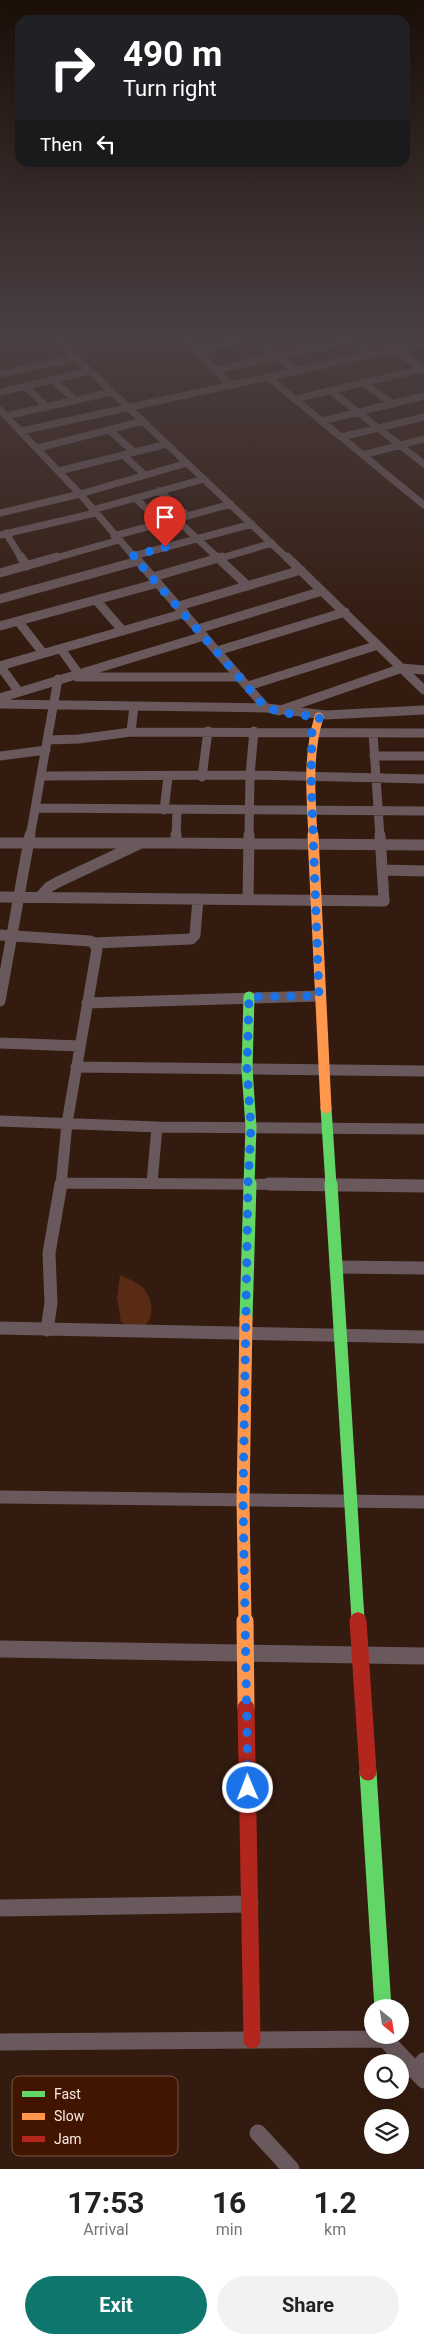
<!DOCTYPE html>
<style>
:root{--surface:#fff;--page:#f2f2f2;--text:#222;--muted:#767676;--accent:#0f766e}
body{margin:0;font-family:Roboto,sans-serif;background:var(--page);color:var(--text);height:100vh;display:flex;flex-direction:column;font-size:19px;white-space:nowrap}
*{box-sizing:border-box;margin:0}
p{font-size:16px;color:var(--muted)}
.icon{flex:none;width:28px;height:28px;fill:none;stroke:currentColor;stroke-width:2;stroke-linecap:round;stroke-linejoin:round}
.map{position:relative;height:2169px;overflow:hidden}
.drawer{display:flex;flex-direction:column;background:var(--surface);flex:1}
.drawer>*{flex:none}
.banner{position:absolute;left:15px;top:15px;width:395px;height:152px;border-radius:15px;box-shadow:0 5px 20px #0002;background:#202124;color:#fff;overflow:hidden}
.needle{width:32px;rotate:150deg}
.tools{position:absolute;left:364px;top:1999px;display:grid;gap:10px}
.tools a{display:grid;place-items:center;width:45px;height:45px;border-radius:50%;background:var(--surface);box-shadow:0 5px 20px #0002;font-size:25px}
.pin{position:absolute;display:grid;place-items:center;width:42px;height:42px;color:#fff;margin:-51px -21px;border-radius:50% 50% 50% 0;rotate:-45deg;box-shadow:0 0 5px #0007}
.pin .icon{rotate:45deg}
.me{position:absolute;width:55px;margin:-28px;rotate:359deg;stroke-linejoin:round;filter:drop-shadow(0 0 4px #0008)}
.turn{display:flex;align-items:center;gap:18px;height:105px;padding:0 25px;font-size:22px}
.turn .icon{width:65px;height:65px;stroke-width:2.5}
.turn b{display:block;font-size:35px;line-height:42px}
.then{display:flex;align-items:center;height:48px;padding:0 25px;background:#0003;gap:10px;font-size:19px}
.eta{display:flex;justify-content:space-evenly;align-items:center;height:85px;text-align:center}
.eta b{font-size:30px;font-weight:700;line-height:35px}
.action{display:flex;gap:10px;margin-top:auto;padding:10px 25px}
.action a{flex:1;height:58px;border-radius:30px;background:var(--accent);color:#fff;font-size:20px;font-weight:700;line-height:58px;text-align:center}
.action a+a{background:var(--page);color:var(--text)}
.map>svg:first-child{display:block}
</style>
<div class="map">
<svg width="424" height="2169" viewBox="0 0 424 2169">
<rect width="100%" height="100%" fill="#331b0f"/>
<!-- green -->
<path fill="#592b14" d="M120,1275C126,1278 135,1281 141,1286C161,1304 151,1342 121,1322L117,1297Z"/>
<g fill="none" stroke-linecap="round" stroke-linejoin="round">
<!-- street-far4 -->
<path stroke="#6a595c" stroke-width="7" d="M53,336L288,559
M344,336L371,355
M184,337L230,385
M251,338L297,371
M198,350L261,336
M394,350L424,370
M216,370L350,340
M0,374L76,358
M269,378L424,505
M53,380L75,400
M363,383L393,404
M25,386L47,407
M331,391L424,464
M0,392L90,371
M295,399L422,369
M0,410L80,494L136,559
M6,416L112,392
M322,421L424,396
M109,430L134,452
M21,431L424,343
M341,437L424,417
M38,448L143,421
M123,455L145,475
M363,455L424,439
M59,471L167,444
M159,491L188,516
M135,498L162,523
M92,510L204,479
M0,513L80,494L187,463
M176,519L219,559
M6,533L22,559
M0,535L95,513
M114,536L231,504
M133,556L252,524
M52,559L119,540
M218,559L272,543"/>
<!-- street-far3 -->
<path stroke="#6a595c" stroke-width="9" d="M21,557L27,566
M135,557L266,708
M217,557L248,586
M287,557L424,690
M0,573L57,557
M153,577L222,557
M0,599L138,561
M96,600L123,631
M179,606L301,570
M18,621L43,653
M0,626L158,583
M198,629L322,591
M61,649L78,673
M217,651L345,612
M0,666L185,613
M0,666L19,692
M77,677H240
M248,686L378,645
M0,698L204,636
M0,704L266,708L326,715L424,710
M278,711L402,668L424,670
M131,732L134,706
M373,733L380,837
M48,740L79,739L131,732L424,733
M0,756L46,750
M374,756H424
M42,776L250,775L424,779
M202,777L208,731
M36,808L424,811
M164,810L168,777
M30,837L58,679
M176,837L177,811
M249,837L250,775L254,731"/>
<!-- street-far2 -->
<path stroke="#6a595c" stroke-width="11" d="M176,835V843L424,845
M0,843H138
M383,870L424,871
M41,896L49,887L58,882L141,843H176
M0,897L384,901L380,835
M248,900L249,835
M0,935L90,941L94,943L191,939L195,935L198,899
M0,1001L30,835
M87,1003L319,996
M0,1043L80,1046
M76,1067L424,1071
M0,1121L157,1127L424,1129
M61,1183L378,1185
M152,1183L157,1127
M61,1185L67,1123L97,949L94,943"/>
<!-- street-far1 -->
<path stroke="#6a595c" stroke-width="13" d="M269,1184L424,1186
M336,1267L424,1268
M0,1328L424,1337
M47,1330L51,1303L49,1253L61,1184
M0,1497L424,1502"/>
<!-- street -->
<path stroke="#6a595c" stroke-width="17" d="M0,1649L424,1656
M0,1908L250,1904
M384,2035L385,2039L424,2080
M0,2042L385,2039
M416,2071L424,2061
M258,2133L291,2169"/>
<!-- fast-far2 -->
<path stroke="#63d668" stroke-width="11" d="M249,997L247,1069L251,1127L249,1185
M326,1108L331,1185"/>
<!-- fast-far1 -->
<path stroke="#63d668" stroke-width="13" d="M331,1184L358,1619
M246,1319L250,1184"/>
<!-- fast -->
<path stroke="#63d668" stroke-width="17" d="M368,1772L383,2008"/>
<!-- slow-far3 -->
<path stroke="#ff974d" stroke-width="9" d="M313,837C311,796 307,756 319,717"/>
<!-- slow-far2 -->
<path stroke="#ff974d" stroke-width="11" d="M313,835L326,1108"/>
<!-- slow-far1 -->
<path stroke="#ff974d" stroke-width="13" d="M245,1622L243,1500L246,1319"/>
<!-- slow -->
<path stroke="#ff974d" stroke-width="17" d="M245,1621L246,1708"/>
<!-- jam-far1 -->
<path stroke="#b3261e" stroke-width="13" d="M358,1619V1622"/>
<!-- jam -->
<path stroke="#b3261e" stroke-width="17" d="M358,1621L368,1772
M246,1708L252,2040"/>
</g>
<!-- sky -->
<linearGradient id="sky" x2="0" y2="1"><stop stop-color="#1c0f08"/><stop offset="0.53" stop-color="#4a3f42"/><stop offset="1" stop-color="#4a3f42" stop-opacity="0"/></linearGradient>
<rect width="424" height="640" fill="url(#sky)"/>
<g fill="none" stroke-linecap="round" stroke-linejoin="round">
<!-- route -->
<path stroke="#1a73e8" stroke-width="9" stroke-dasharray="0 16.2" d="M165,547L133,556L266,708L291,714L320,717L312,732L311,776L319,996L249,997L247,1069L251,1127L248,1184L243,1500L248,1788"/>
</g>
<!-- legend -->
<rect x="12" y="2076" width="166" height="80" rx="8" fill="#421500" stroke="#795544" stroke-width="1"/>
<rect x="22" y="2091" width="23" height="6" fill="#63d668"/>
<rect x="22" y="2113" width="23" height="7" fill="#ff974d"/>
<rect x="22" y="2136" width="23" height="6" fill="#b3261e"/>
<g font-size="14" fill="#faeae3">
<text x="54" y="2099">Fast</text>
<text x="54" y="2121">Slow</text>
<text x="54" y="2144">Jam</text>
</g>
</svg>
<div class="tools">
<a><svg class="needle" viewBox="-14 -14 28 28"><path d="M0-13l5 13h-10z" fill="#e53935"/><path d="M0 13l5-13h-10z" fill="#767676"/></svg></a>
<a><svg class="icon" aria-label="search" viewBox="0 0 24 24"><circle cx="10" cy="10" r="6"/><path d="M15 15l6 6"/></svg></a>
<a><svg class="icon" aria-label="layers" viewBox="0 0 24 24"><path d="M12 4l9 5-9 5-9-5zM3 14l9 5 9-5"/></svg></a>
</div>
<div class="pin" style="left:165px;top:547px;background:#d93025"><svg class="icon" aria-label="arrive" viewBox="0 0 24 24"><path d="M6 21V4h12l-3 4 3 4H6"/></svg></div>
<svg class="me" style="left:248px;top:1788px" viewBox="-20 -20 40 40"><circle r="17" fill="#1a73e8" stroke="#fff" stroke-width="3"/><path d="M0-11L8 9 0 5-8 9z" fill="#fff"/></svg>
<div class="banner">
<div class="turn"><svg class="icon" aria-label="right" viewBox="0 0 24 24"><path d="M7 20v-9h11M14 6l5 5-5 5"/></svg><div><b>490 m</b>Turn right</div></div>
<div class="then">Then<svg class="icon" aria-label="left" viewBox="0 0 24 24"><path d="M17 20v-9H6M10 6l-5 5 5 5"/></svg></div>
</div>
</div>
<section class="drawer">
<div class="eta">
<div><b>17:53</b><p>Arrival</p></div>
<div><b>16</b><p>min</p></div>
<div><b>1.2</b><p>km</p></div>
</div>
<div class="action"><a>Exit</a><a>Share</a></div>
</section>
